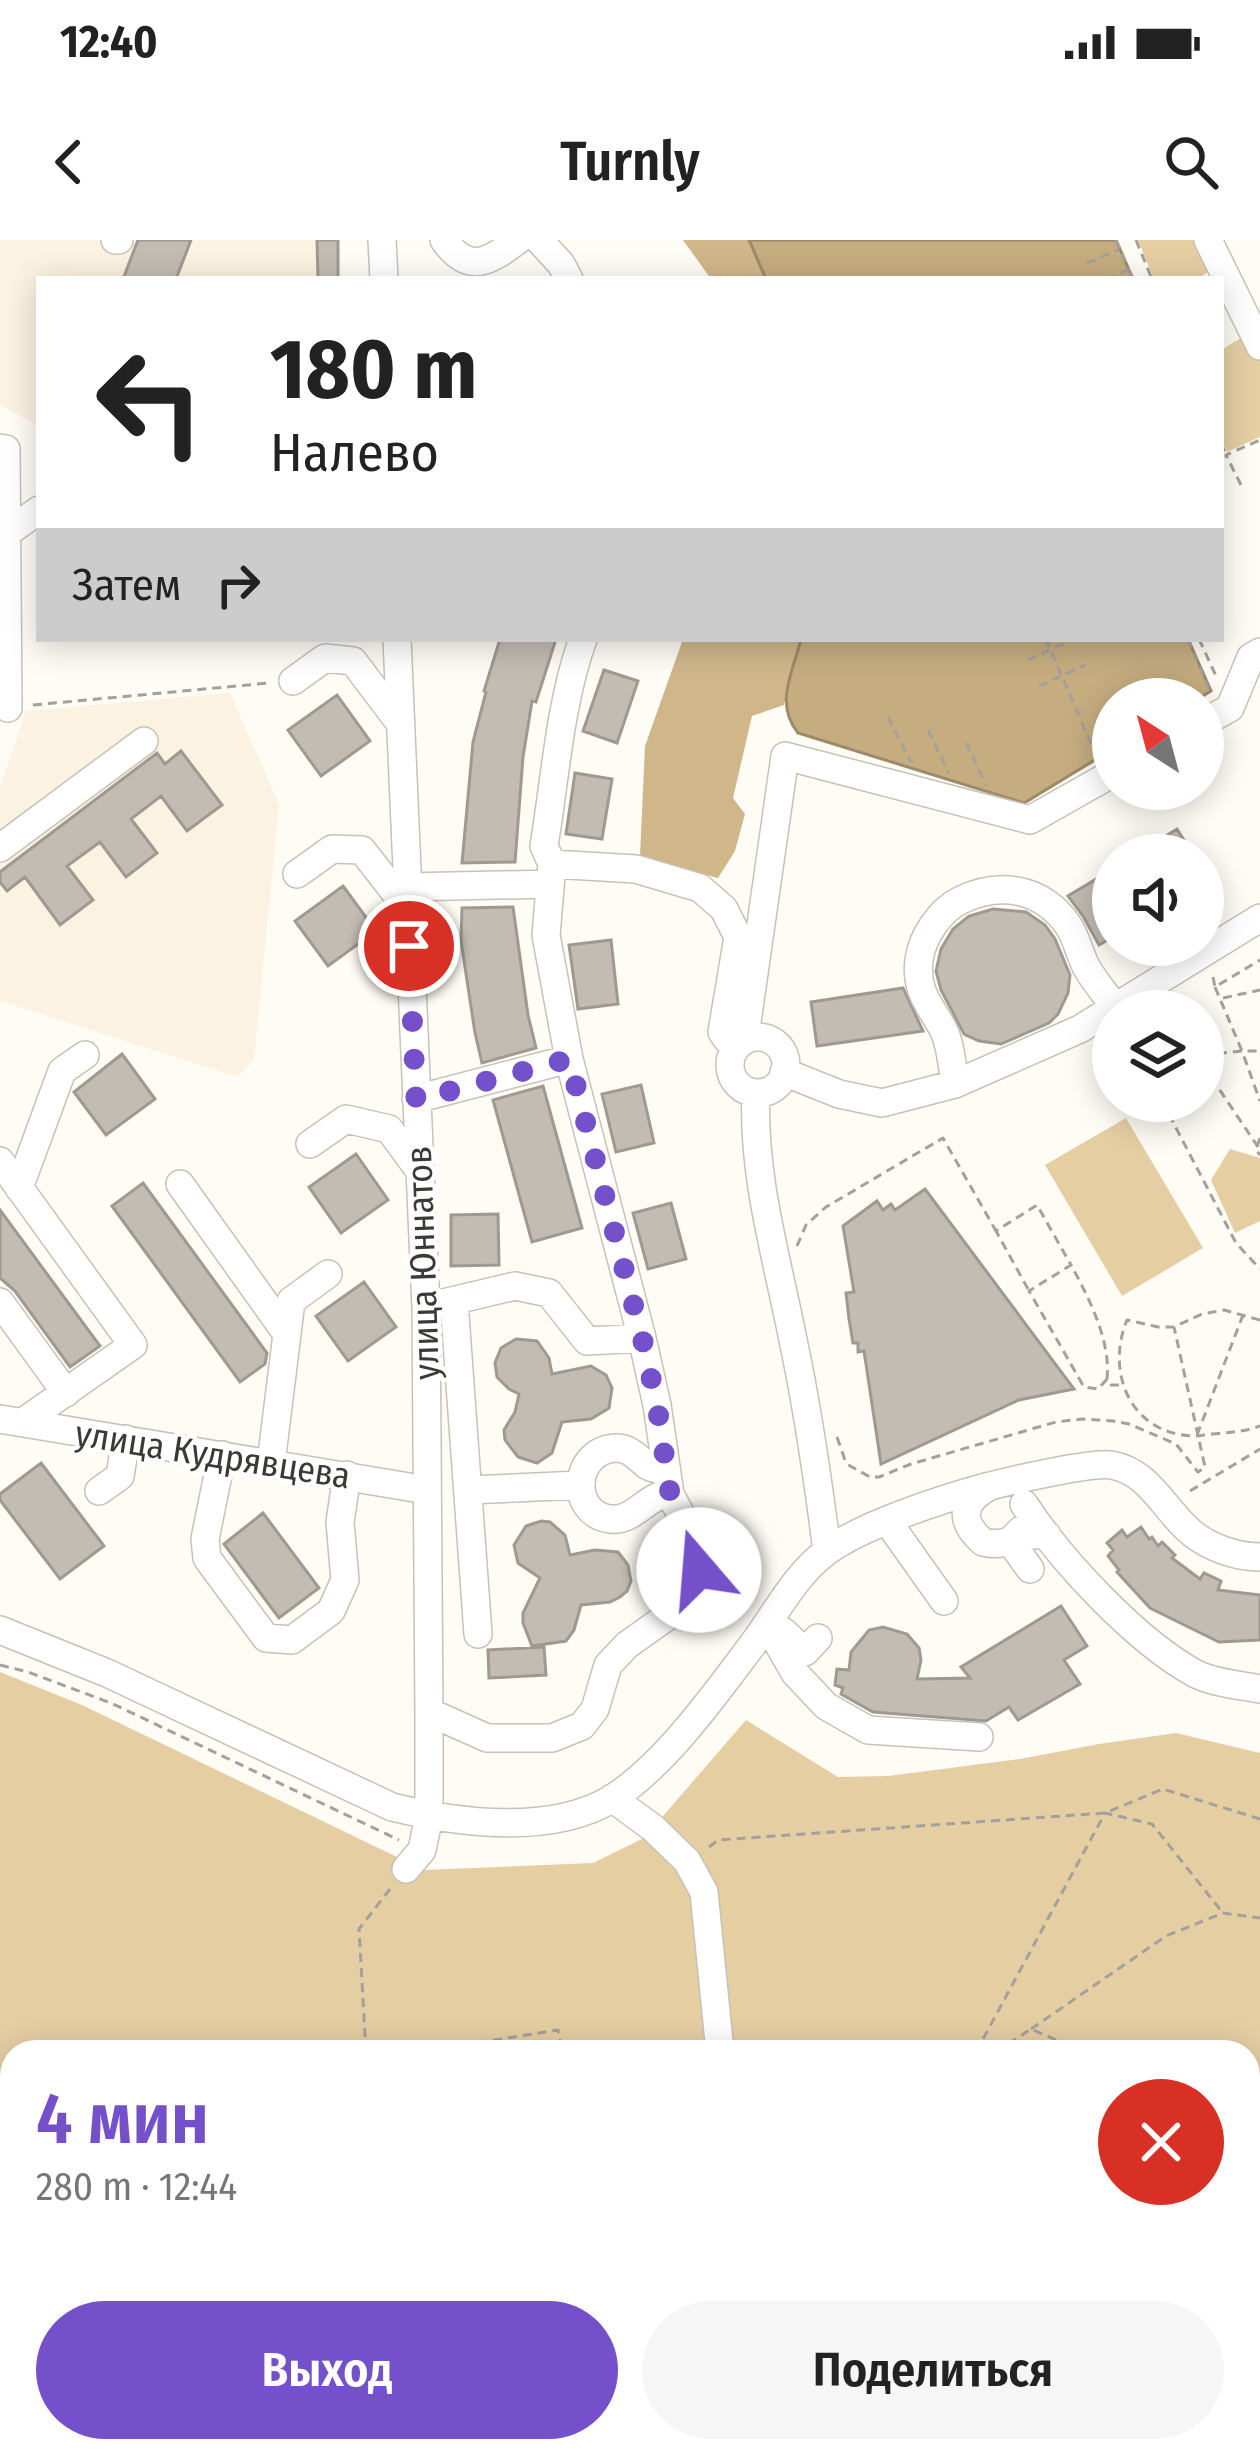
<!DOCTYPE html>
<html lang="ru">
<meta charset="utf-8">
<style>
:root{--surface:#fff;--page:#f6f6f6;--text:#222;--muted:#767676;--accent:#7451ca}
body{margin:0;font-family:"Fira Sans Condensed",sans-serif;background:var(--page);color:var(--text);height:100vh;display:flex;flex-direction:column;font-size:45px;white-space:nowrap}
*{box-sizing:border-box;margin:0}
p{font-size:39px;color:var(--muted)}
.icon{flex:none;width:66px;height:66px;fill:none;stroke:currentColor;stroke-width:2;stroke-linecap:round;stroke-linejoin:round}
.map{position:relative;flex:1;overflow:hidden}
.drawer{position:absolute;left:0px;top:1800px;width:1260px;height:423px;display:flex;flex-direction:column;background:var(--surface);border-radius:36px 36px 0 0;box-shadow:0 6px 30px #0003}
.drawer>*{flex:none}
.top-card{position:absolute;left:36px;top:36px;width:1188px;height:366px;border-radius:0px;box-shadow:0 6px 30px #0003;background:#fff;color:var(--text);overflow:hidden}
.needle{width:78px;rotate:324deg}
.buttons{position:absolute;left:1092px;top:438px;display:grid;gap:24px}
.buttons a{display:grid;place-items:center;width:132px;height:132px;border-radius:50%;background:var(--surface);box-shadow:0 6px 30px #0003;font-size:60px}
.pin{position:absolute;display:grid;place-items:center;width:102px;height:102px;color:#fff;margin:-51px;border:6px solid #fff;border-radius:50%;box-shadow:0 3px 12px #0007}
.me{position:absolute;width:132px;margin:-66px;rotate:342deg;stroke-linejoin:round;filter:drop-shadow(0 0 9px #0008)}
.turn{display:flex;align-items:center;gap:42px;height:252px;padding:0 36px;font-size:54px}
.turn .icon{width:156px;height:156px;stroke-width:2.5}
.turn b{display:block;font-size:84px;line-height:102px}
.then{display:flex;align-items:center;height:114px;padding:0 36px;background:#0003;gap:24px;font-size:45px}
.round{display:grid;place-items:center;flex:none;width:126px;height:126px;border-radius:63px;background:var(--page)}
.head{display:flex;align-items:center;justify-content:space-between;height:204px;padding:0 36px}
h1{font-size:72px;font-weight:600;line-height:90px;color:var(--accent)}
.primary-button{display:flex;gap:24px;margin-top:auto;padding:24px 36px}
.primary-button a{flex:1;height:138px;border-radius:72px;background:var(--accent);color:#fff;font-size:48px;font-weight:600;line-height:138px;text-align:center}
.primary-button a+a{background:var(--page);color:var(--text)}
.status{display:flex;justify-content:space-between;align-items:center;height:84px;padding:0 60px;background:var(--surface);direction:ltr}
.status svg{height:33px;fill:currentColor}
header{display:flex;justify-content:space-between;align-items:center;height:156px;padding:0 36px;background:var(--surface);font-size:54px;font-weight:600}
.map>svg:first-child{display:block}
</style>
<div class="status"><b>12:40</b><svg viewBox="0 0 49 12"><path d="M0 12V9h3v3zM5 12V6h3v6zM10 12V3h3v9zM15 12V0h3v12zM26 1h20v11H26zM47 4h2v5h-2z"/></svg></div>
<header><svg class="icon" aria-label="back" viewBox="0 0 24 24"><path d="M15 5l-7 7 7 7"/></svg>Turnly<svg class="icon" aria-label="search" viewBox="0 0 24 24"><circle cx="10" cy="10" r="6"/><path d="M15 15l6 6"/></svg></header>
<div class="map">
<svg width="1260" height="2222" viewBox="0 0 1260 2222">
<rect width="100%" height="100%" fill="#fffbf5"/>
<!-- built -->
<path fill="#fbf2e1" d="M0,0H317L318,39H39V186L0,165Z
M230,453L279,564L254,819L238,837L0,761V547L26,471Z"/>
<!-- green -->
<path fill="#e6cea3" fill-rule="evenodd" d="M1138,0H1205L1217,25L1198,39H1154Z
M1249,93L1260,115V197L1227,212L1221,199V110Z
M1126,878L1203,1008L1122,1056L1045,925Z
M1230,909L1260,918V981L1235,993L1211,940Z
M0,1432L82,1465L424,1630L593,1623L644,1598L746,1480L838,1537L888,1536L1020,1519L1099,1504L1176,1493L1260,1513V2222H0ZM12,1812H1248V2211H12Z"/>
<!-- forest -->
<path fill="#d0b78a" d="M683,0H749L766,39H711Z
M683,399H801L784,465L752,476L733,558L745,574L735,611L718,638L640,616L645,506Z"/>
<!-- water -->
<path fill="#c6ad80" stroke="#9c8a6a" stroke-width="3" d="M749,0H1116L1133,39H766Z
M801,399H1188L1211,451L1198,459H1113V509L1024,563L798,493C774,464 793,432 801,399Z"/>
<!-- building -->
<path fill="#c2bcb3" stroke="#9f9a91" stroke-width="3" d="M138,0H191L176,39H123Z
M317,0H338V39H318Z
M500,399H556L536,462L532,461L523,517L515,622L462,623L473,502L486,452L484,451Z
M604,430L638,441L617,503L583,491Z
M337,455L370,501L321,536L288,490Z
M181,511L222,565L187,591L161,556L131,579L157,613L126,637L100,602L67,626L93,660L60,685L25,637L7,651L0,642V632L157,513L165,524Z
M575,533L612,539L602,599L566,594Z
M1177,589L1193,615H1135Z
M1113,629V697L1099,705L1083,676L1068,656Z
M343,646L376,691L328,726L295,681Z
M513,667L528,775L536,808L482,823L475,793L461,701L462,668Z
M993,669L1026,672L1045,685L1055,699L1070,735L1068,753L1058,774L1049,783L1001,804L979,801L964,794L941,750L936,731L941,709L953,689L969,676Z
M611,700L618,764L578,769L569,705Z
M903,748L923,791L817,806L811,762Z
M122,814L155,859L106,895L74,852Z
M641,845L654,903L616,912L602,854Z
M543,846L582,988L532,1002L493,860Z
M356,914L388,960L341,993L309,947Z
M143,943L267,1113L265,1124L240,1142L112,966Z
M925,949L1074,1149L1019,1160L881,1224L864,1111L858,1112V1103H853L849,1079L846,1053L854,1052L843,986L877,961L883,970L891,964L895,970Z
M671,963L686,1019L648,1029L633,973Z
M0,970L100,1106L70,1127L15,1051L0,1038Z
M498,974L499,1025L451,1026V975Z
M364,1042L396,1087L348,1121L316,1076Z
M516,1099L537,1101L549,1118L552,1134L591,1126L606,1135L612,1148L609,1168L591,1179L562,1182L552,1213L537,1223L518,1217L505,1200L504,1190L515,1172L519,1154L509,1149L497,1137L495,1123L501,1108Z
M41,1223L104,1306L60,1339L0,1260V1254Z
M263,1273L319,1348L279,1378L224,1304Z
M541,1281L550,1282L565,1295L570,1315L595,1310L618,1312L628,1325L631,1341L627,1351L620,1357L610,1362L581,1365L574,1390L566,1401L532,1406L523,1383V1373L540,1338L518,1323L514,1305L526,1286Z
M1141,1287L1149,1299L1152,1297L1158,1306L1162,1302L1175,1315L1172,1318L1200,1339L1204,1333L1221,1341L1218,1350L1260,1355V1400L1219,1402L1150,1368L1117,1332L1119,1330L1108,1316L1113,1310L1107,1303L1122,1290L1127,1297Z
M729,1295V1298L748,1296L751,1314L729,1317V1336H716L718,1311L712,1296Z
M1061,1366L1087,1406L1064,1420L1080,1444L1018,1480L1009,1467L986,1481L873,1472L841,1454L843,1448L835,1445L837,1429L849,1430L851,1412L869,1390L883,1387L907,1394L919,1408L921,1420L917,1439L970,1438L961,1427Z
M544,1407L546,1435L489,1438L488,1410Z"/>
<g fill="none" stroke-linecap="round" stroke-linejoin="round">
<!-- minor casing -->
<g stroke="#c7c2b8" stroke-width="30">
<path id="minor" d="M115,0H119
M382,0L384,39
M444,0C469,35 489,22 518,0
M539,0L561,24L569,39
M1208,0L1260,106
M0,208L6,209L8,468
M7,293L39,270
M397,399L426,1068L429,1472V1576L422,1610L406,1629
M293,441L325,418L353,421L400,483
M1203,483L1230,468L1251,417L1260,412
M0,608L144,501
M552,624L636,629L700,648L724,669L738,697L722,792L726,798L735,799L746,789L785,516L1030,580L1113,533
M297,634L332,609L362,610L408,669
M407,647L550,644
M730 825a28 28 0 1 1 56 0a28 28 0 1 1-56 0Z
M784,832L839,854L882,863L955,844L1080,789L1260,678
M955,844C952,827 951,804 943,789C930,765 915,751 919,720C922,697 940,670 961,660C1000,641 1042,648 1068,685C1077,698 1079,714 1087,728C1094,741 1105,753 1114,766
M756,853C752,936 777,1018 793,1100C808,1170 818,1240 827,1311
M416,859L569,819
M310,904L346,879L389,889L419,930
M0,921L133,1105L23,1182
M180,944L287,1094L271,1223
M19,948L62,831L85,815
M454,1061L478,1394
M0,1062L66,1153
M439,1064L515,1046L549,1053L587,1101L642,1098
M287,1094L291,1061L328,1034
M0,1179L427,1250
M222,1215L205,1299L207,1318L266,1398L292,1400L331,1371L345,1340L340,1282L347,1235
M667,1231C661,1230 653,1229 648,1226C637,1218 631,1208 616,1208C573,1210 568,1273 610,1279C635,1282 647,1254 670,1254
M988,1247C961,1263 959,1281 983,1302C1008,1309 1021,1291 1047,1295
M470,1250L580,1245
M99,1251L120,1236L126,1199
M1024,1264C1061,1321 1137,1402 1196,1434C1214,1443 1240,1445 1260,1449
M888,1282L944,1361
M1021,1290L1010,1301L1030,1329
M0,1390L107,1433L392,1567C457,1583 552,1596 613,1558C666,1524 716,1453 753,1404C776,1373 795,1335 826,1312C862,1285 942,1259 986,1247C1009,1241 1091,1222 1111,1225C1150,1231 1165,1272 1193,1294C1211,1308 1237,1317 1260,1317
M763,1390L776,1400L795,1433L826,1466L868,1490L979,1497
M778,1397L784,1392L805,1412L818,1398
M429,1472L487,1498H552L582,1486L595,1469L608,1425L627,1405L672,1373L695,1346L699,1331L700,1311L670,1254L657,1165L642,1098L569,819L546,695L552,624L544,606C555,540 560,462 583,399
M612,1558L653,1588L687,1621L704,1652L720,1812"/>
</g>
<!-- path -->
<path stroke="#a4a09b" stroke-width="3" stroke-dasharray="9 6" stroke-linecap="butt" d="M1116,0L1133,39
M1136,0L1152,39
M1087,23L1118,10
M1107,39L1127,30
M1221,203L1226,215L1221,217
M1241,245L1226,215L1260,200
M1046,399L1095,513
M1188,399L1210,452
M1199,399L1216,436
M1021,401L1025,399
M1028,420L1073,399
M1039,446L1085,425
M33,465L269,443
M888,477L911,522
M928,490L949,534
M966,503L986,545
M1213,737L1215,747L1260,720
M1215,747L1242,811H1260
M1223,758L1260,750
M1203,815L1242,811L1260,861
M1203,825L1258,907
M1162,861L1236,1003L1260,1029
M1260,898L1256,910L1260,915
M797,1006L806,985L826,967L943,898L996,991
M1028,1049L996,991L1037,965L1071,1025
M1260,1080L1224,1070L1202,1074L1174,1087H1158L1127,1080C1105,1133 1131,1195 1195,1196C1201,1196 1207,1194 1213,1194C1230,1192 1245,1192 1260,1186
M1107,1139L1098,1149L1084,1147L1029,1051L1071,1025C1089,1058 1111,1101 1107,1139L1111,1145H1120
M1197,1195L1243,1075
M837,1197L845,1220L850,1226L870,1237H879L911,1224L1056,1182L1082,1179L1113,1181L1129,1184L1176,1204L1198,1232L1205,1227L1174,1087
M1190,1251L1260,1209
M0,1425L28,1432L111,1463L399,1600
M709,1607L718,1600L1105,1573L1163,1549L1260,1579
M1031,1789L1166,1696L1223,1673L1260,1678
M366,1812L359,1689L390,1649
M419,1812L558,1790L562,1812
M976,1812L1105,1573L1152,1584L1223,1673
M996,1812L1031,1789L1084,1812
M0,1958L12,1970
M1248,2022L1260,2038
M0,2091L12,2090
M1248,2108L1260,2105
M1248,2207L1260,2197
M290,2211L291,2222
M796,2211L793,2217L816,2211
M231,2222L238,2211
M438,2222L453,2219L465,2222
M1229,2222L1243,2211"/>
<!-- minor -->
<use href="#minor" stroke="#fff" stroke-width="27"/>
</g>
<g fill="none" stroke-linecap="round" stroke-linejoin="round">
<!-- route -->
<path stroke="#7451ca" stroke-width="21" stroke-dasharray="0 37.8" d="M409,706L416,860L569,819L642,1097L657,1165L670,1253L700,1312L699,1330"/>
</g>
<g text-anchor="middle" stroke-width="9" stroke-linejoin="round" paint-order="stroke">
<!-- street labels -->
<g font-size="36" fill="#3b3935" stroke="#fff">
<text transform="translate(422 1023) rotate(-92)" y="13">улица Юннатов</text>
<text transform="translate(213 1214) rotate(9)" y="13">улица Кудрявцева</text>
</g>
</g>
</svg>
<div class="buttons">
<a><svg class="needle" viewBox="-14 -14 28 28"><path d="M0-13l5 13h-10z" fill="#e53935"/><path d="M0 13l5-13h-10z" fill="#767676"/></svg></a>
<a><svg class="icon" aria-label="sound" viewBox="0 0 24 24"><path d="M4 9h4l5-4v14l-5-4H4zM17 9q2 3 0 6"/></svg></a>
<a><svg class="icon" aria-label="layers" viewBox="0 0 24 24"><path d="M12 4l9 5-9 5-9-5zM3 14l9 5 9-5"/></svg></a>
</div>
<div class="pin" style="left:409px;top:706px;background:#d93025"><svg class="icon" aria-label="arrive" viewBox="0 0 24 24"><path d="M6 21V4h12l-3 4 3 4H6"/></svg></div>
<svg class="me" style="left:699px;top:1330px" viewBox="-20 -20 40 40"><circle r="19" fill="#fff"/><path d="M0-13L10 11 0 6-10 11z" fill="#7451ca"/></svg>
<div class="top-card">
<div class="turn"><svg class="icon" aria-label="left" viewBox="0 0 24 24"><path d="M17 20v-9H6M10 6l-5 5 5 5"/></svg><div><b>180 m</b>Налево</div></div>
<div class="then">Затем<svg class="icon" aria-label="right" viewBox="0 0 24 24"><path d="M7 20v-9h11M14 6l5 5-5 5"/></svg></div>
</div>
<section class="drawer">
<div class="head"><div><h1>4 мин</h1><p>280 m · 12:44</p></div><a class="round" style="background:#d93025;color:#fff"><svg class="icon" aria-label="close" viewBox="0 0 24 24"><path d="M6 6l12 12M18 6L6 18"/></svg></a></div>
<div class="primary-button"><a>Выход</a><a>Поделиться</a></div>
</section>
</div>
